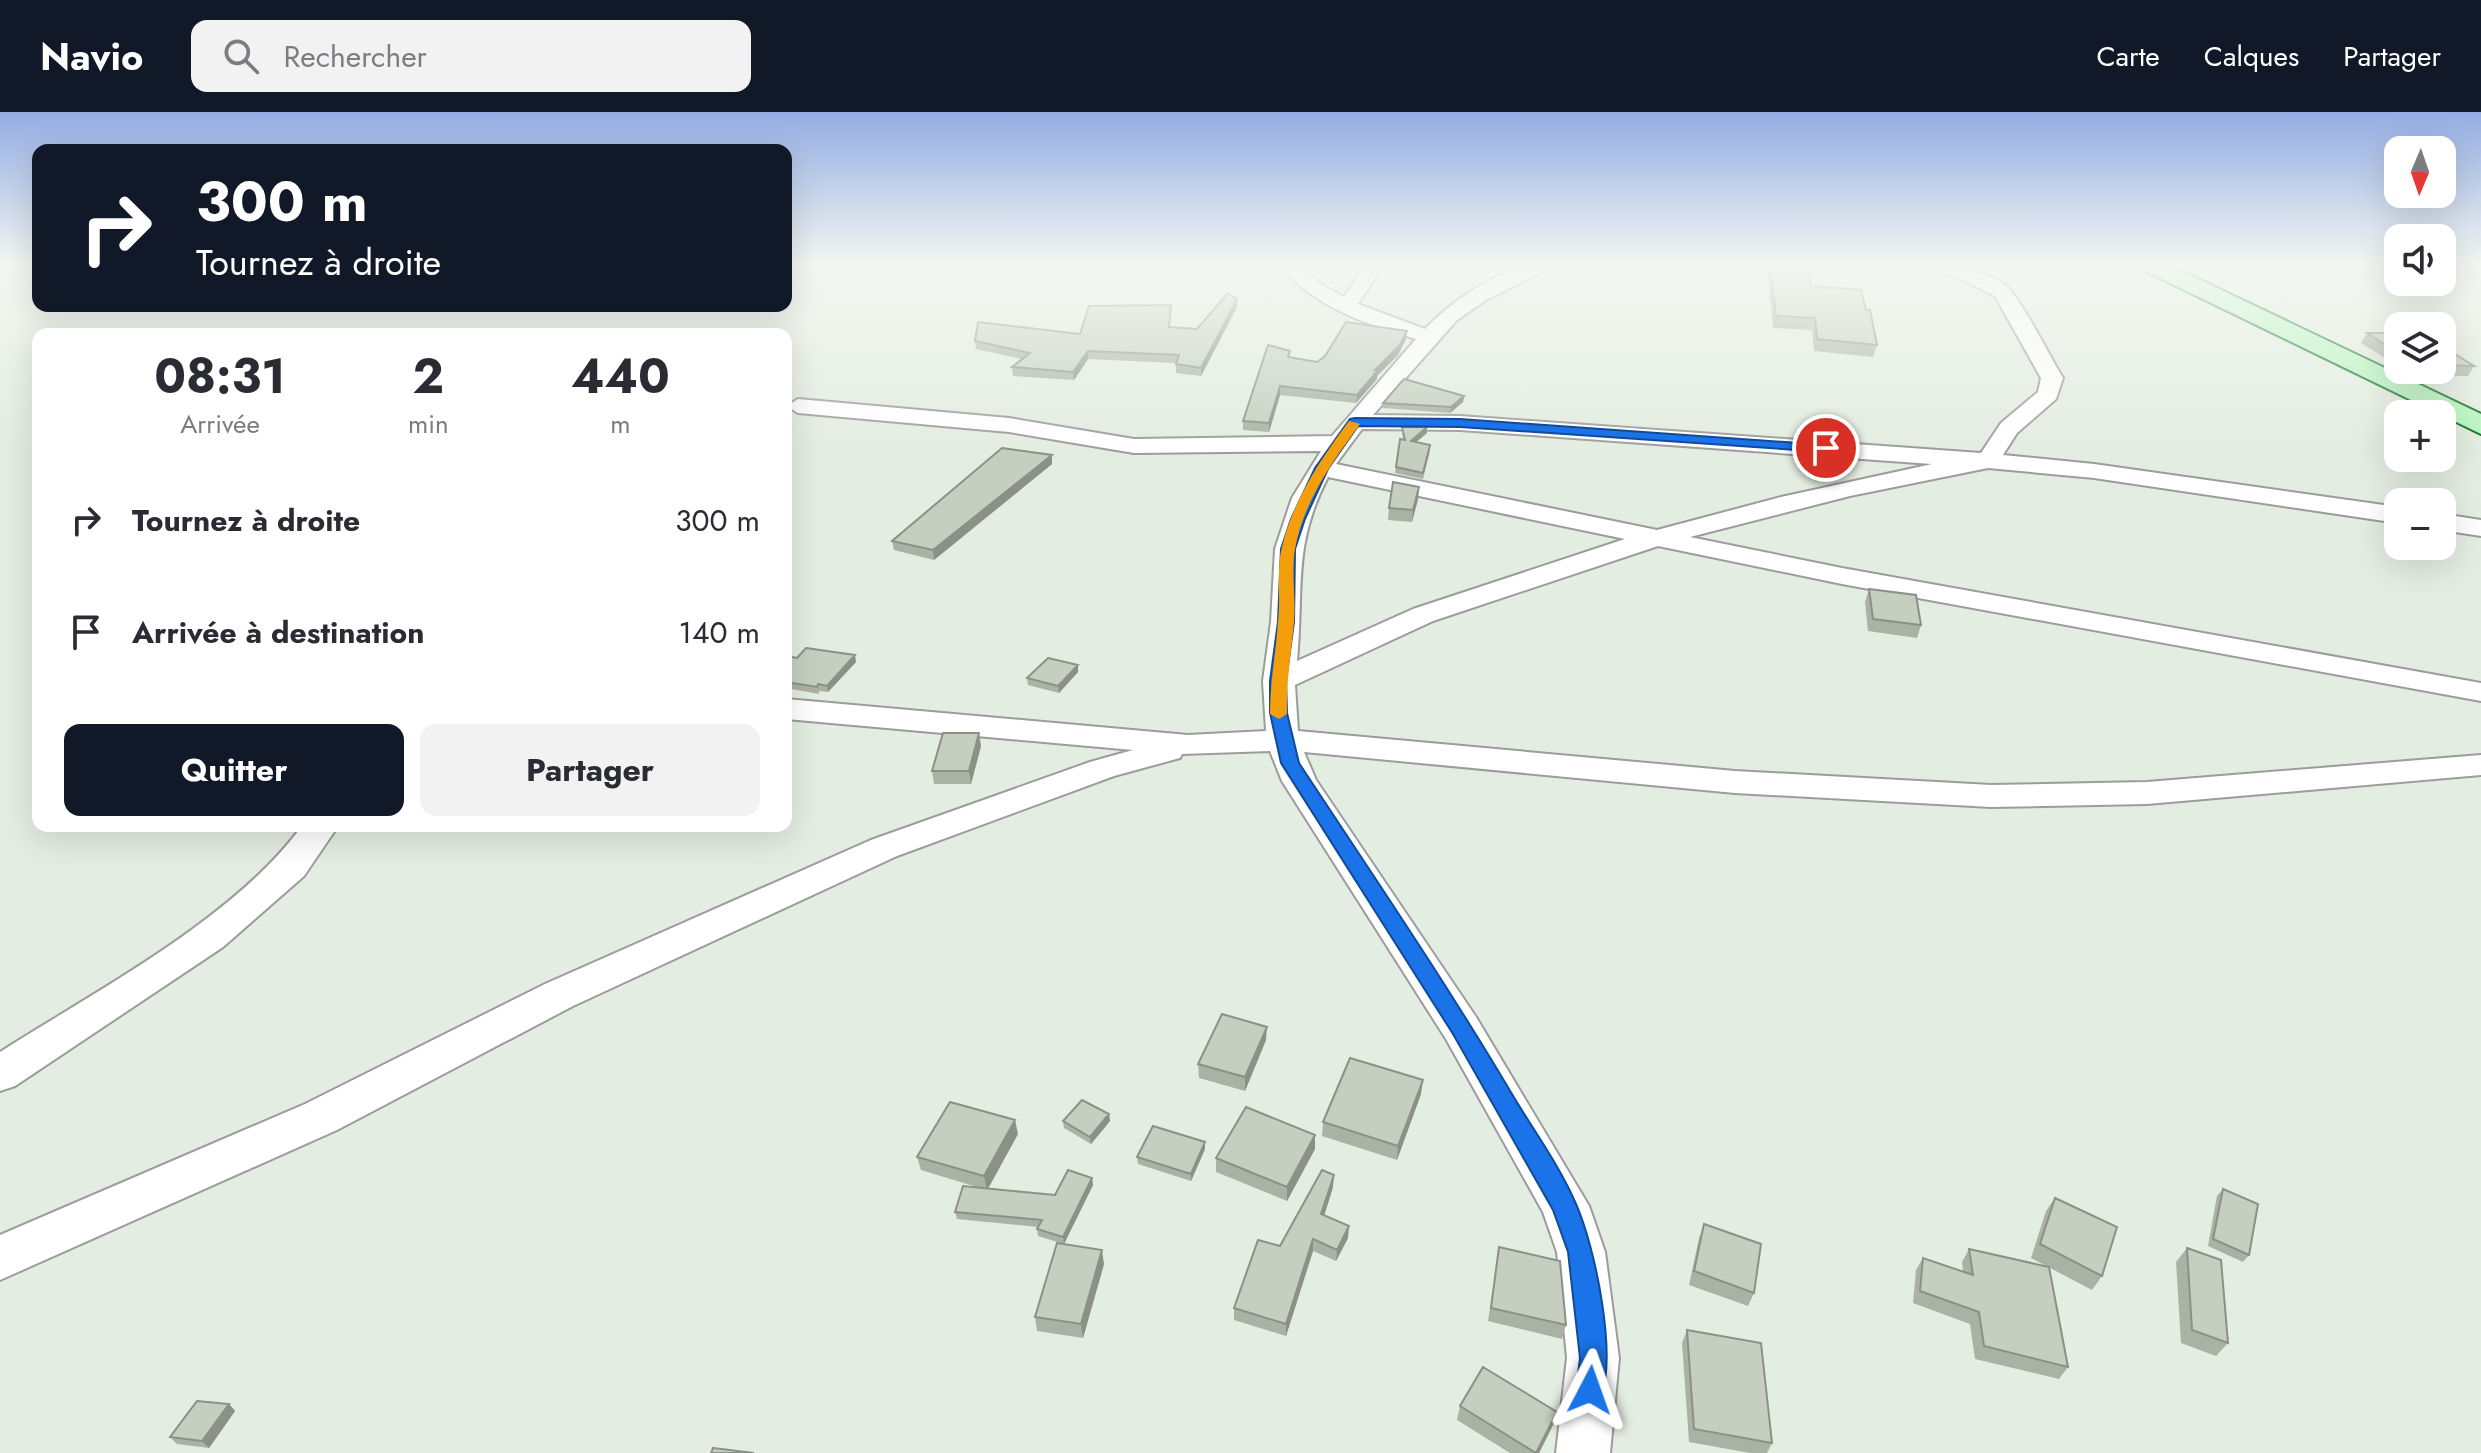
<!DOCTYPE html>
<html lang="fr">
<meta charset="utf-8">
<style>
:root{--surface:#fff;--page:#f2f2f3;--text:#2b2b33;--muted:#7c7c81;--accent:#111827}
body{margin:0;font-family:Jost,sans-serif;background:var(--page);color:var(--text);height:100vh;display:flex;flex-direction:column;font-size:30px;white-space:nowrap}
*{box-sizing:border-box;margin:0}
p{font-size:26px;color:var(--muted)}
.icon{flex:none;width:44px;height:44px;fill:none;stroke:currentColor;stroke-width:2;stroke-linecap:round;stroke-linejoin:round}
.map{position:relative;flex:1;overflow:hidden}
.drawer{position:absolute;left:32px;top:216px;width:760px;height:504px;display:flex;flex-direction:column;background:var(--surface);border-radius:16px;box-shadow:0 8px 32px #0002}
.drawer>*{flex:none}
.guide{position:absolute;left:32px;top:32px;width:760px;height:168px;border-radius:16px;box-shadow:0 8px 32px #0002;background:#111827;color:#fff;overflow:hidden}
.needle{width:52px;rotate:182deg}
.fabs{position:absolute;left:2384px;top:24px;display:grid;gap:16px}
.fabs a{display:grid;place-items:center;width:72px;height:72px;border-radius:16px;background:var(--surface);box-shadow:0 8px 32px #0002;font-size:40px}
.pin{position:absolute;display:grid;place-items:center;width:68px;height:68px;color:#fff;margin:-34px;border:4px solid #fff;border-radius:50%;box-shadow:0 2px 8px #0007}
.me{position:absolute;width:88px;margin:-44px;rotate:4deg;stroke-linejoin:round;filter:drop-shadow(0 0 6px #0008)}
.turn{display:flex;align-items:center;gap:28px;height:168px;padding:0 32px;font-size:36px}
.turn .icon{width:104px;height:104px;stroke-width:2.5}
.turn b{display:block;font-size:56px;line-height:68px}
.eta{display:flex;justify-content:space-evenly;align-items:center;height:136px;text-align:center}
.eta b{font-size:48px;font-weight:700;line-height:56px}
.primary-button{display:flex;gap:16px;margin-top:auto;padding:16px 32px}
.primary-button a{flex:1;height:92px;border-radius:16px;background:var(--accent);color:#fff;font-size:32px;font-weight:700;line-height:92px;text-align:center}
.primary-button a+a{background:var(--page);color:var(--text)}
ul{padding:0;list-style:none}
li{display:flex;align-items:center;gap:24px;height:112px;padding:0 32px}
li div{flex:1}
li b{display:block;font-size:30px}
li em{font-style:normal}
header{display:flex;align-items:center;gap:48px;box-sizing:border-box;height:112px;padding:0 40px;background:var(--accent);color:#fff}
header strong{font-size:38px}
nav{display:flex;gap:44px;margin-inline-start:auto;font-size:28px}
.search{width:560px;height:72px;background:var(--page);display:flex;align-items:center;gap:20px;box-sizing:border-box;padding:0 28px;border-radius:16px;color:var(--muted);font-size:30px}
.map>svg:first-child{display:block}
</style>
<header>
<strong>Navio</strong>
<div class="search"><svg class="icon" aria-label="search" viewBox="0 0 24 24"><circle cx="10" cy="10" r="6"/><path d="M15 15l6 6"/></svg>Rechercher</div>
<nav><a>Carte</a><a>Calques</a><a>Partager</a></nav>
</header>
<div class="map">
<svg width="2481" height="1341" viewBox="0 0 2481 1341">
<rect width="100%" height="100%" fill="#e4ede1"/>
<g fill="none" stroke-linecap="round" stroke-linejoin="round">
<!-- street casing -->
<g stroke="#9c9c9c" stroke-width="4">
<path id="street" d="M1280,152H1298L1322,173L1344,185L1366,152H1384L1358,192L1425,217C1457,184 1511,148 1558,152L1486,188L1457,208L1373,303L1460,304L1981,341L2001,311L2038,280L2041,266L1995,184L1963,168L1926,156L1923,152C1946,150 1996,160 2011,179C2031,205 2046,238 2063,266L2056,287L2017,321L2003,343L2094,352L2398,395V411L2094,366L1988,356L1850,384L1690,425L1842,456L2481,571V589L1842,472L1658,434L1433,509L1295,573L1298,619L1735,659L1991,673L2147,670L2481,643V663L2147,692L1991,695L1735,681L1304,640L1316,668L1476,905L1589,1094L1605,1140L1619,1246L1610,1341H1556L1567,1246L1557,1140L1543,1100L1446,927L1282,669L1270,639L1182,642L1180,646L1114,664L897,744L573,894L337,1018L0,1168V1123L305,992L545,872L871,728L1090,650L1133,638L786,607V587L1188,623L1266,619L1263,569L1271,510L1275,437L1292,386L1321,339L1134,341L1009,320L798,301L787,294L798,287L1009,306L1134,327L1332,324L1416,227C1368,213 1311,194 1280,152ZM1362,317L1460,318L1932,352L1781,385L1657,418L1336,352ZM1328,365L1625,427L1413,497L1297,549C1304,476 1292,434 1328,365Z
M2442,402L2481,408V424L2442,418Z
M302,714H338L304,764L223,835L15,974L0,979V940C97,878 234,807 302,714Z"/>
</g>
<!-- secondary casing -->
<g stroke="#086c1b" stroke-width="4">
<path id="secondary" d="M2137,152H2167L2481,302V322L2141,157Z"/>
</g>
<!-- street -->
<use href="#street" fill="#fff" fill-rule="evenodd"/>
<!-- secondary -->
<use href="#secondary" fill="#b5f6bd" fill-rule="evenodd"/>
</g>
<!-- wall -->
<path fill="#aab2a4" d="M1768,152H1808L1811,174L1877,233L1873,245L1814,239L1812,218L1773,216L1767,157Z
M1171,193L1170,215L1197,217L1237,195L1201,264L1176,261V251L1088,247L1074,268L1013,264L1012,255L1022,247L976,237L975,229L1080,222Z
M2367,221H2398V254L2361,231Z
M1406,227L1398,243L1377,264V267L1356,291L1280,283L1269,320L1243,318V309L1290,239V246L1317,250Z
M2442,234L2474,254L2468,264L2411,263L2404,258H2442Z
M1464,284L1463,290L1450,301L1383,296V291Z
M1402,315H1427V321L1416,330L1430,339L1423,367L1395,361L1400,327L1403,328Z
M1052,343V352L934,448L894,438L892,429Z
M1419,375L1418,387L1412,410L1388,408L1389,396Z
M1869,477L1921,513L1917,526L1868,519L1865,490Z
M786,544L797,546L856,550L828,580L819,579V582L786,576Z
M1078,560L1059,581L1028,573L1027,566Z
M981,634L971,672H934L932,659Z
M1266,928L1245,979L1199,966L1198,952Z
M1421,982L1397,1048L1322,1024L1323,1010Z
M1109,1002L1110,1009L1091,1032L1064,1016L1063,1009Z
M1018,1022L988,1077L1055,1083L1092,1066L1093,1073L1064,1132L1038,1124L1037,1117L1038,1115L957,1107L955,1100L980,1076L921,1058L917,1045Z
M1315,1023V1037L1287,1089L1216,1060V1046Z
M1205,1030V1037L1191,1069L1138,1052L1137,1045Z
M1333,1075L1324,1103L1348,1126L1336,1149L1313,1139L1286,1224L1234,1208V1196L1280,1134Z
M2223,1077L2249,1143L2243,1150L2208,1134L2217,1084Z
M2055,1086L2102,1164L2092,1178L2031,1146L2046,1099Z
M1704,1112L1754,1181L1748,1194L1689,1173L1699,1126Z
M1499,1135L1566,1213L1562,1227L1488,1209Z
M2187,1136L2228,1231L2216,1244L2181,1231L2176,1150Z
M1969,1137L2068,1255L2059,1267L1975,1247L1970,1212L1913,1191L1916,1158L1923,1146L1963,1159L1962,1150Z
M1104,1152L1083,1226L1037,1219L1035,1205Z
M1687,1218L1772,1331L1767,1341H1750L1689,1330L1682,1231Z
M229,1292L235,1299L209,1336L177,1332L170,1325Z
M1460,1294L1557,1300L1553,1313L1539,1341H1510L1457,1308Z"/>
<!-- shaded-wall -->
<path fill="#8b9186" d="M1237,187V195L1201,264V256Z
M1407,219L1406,227L1398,243L1377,264V267L1356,291L1357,283Z
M1088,239V247L1074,268L1073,260Z
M1280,274V283L1269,320V311Z
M1464,284L1463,290L1450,301L1451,295Z
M1427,315V321L1410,335L1411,329Z
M1052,343V352L934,448L933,438Z
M1419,375L1418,387L1412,410L1413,398Z
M855,543L856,550L828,580L827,574Z
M1078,553V560L1059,581L1058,574Z
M979,621L981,634L971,672L969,659Z
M1267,915L1266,928L1245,979V965Z
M1423,968L1421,982L1397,1048L1398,1034Z
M1109,1002L1110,1009L1091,1032L1090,1025Z
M1015,1008L1018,1022L987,1078L984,1064Z
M1315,1023V1037L1287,1089V1075Z
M1205,1030V1037L1191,1069V1062Z
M1334,1063L1333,1075L1321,1114V1102Z
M1092,1066L1093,1073L1064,1132L1063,1125Z
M1349,1114L1348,1126L1336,1149L1337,1138Z
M1313,1127V1139L1286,1224V1212Z
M1102,1138L1104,1152L1083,1226L1081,1212Z
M229,1292L235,1299L209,1336L202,1329Z
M1557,1300L1553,1313L1539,1341H1536Z"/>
<!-- building -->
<path fill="#c6cfbf" stroke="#8b9186" stroke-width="2" d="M1770,152H1808L1811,174L1861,178L1866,198H1870L1877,233L1817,227L1815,206L1776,204Z
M1228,181L1237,187L1201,256L1176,252L1179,243L1088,239L1073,260L1012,255L1030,241L975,229L978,210L1080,222L1089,194L1171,193L1169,215L1197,217Z
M1346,210L1407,219L1399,234L1375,258H1378L1357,283L1280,274L1269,311L1243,309L1268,233L1290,239L1288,245L1317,250L1325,244Z
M2367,221H2398V241Z
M2442,234L2474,254L2442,253Z
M1404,267L1464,284L1451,295L1383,291Z
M1402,315H1427L1411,329L1430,333L1423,361L1396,355L1400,327L1405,328Z
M1002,336L1052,343L933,438L892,429Z
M1393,370L1419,375L1413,398L1389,396Z
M1869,477L1916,483L1921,513L1873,507Z
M806,536L855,543L827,574L818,572L817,575L786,570V544L797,546Z
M1048,546L1078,553L1058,574L1027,566Z
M943,621H979L969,659H932Z
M1222,902L1267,915L1245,965L1198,952Z
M1350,946L1423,968L1398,1034L1323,1010Z
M1082,988L1109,1002L1090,1025L1063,1009Z
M950,990L1015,1008L984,1064L917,1045Z
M1246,995L1315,1023L1287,1075L1216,1046Z
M1153,1014L1205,1030L1191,1062L1137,1045Z
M1068,1058L1092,1066L1063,1125L1037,1117L1042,1108L955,1100L963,1074L1055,1083Z
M1322,1058L1334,1063L1321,1102L1349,1114L1337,1138L1313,1127L1286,1212L1234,1196L1258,1128L1280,1134Z
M2223,1077L2258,1092L2249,1143L2213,1127Z
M2055,1086L2117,1115L2102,1164L2040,1132Z
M1704,1112L1761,1132L1754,1181L1694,1159Z
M1057,1131L1102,1138L1081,1212L1035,1205Z
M1499,1135L1560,1149L1566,1213L1491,1196Z
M2187,1136L2221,1148L2228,1231L2192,1218Z
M1969,1137L2049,1155L2068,1255L1984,1234L1979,1200L1920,1179L1923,1146L1973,1163Z
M1687,1218L1761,1231L1772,1331L1694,1317Z
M1483,1255L1557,1300L1536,1341L1460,1294Z
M197,1289L229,1292L202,1329L170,1325Z
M713,1336L754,1341H711Z"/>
<!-- sky -->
<linearGradient id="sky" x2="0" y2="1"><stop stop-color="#93ade2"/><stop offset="0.45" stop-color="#f3f7f2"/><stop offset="1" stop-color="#f3f7f2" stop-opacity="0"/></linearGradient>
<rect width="2481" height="339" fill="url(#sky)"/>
<!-- route -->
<path fill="#1a73e8" stroke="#114b97" stroke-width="2" d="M1355,306L1460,307L1826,333L1832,336L1826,340L1460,315L1358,314L1328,357L1305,407L1295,437L1294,510L1286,569L1287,601L1299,651C1370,759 1443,866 1509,977C1531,1015 1559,1052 1576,1092C1595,1135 1618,1244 1600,1288L1590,1292L1580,1288L1576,1278L1580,1246L1568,1140L1553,1098L1453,922L1281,651L1270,601V569L1278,510L1281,437L1291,407L1315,356L1350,307Z"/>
<!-- slow -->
<path fill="#f59e0b" d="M1349,309L1360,312C1333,349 1303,390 1295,437C1291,461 1296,486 1294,510C1291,542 1286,571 1287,602L1279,607L1270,602C1270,570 1276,541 1278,509C1281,485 1276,458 1282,435C1293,388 1321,347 1349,309Z"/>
</svg>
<div class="fabs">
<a><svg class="needle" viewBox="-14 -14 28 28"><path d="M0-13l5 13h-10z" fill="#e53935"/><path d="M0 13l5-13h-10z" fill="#7c7c81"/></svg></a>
<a><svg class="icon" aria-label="sound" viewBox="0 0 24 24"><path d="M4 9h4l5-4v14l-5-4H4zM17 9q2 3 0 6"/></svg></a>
<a><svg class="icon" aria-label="layers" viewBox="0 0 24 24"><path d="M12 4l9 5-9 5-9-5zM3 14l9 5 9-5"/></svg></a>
<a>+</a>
<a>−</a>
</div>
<div class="pin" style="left:1826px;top:336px;background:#d93025"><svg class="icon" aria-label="arrive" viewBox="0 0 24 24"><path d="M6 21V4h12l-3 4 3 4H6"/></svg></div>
<svg class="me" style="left:1590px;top:1278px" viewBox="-20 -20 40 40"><path d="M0-17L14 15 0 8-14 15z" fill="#1a73e8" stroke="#fff" stroke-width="4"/></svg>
<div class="guide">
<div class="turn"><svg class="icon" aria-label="right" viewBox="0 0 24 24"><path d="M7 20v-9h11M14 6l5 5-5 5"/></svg><div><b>300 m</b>Tournez à droite</div></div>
</div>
<section class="drawer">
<div class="eta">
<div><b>08:31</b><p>Arrivée</p></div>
<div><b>2</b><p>min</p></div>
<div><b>440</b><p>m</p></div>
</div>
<ul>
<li><svg class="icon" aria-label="right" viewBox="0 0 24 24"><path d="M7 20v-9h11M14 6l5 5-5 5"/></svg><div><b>Tournez à droite</b></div><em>300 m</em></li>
<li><svg class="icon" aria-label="arrive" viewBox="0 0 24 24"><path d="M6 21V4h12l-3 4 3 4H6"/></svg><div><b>Arrivée à destination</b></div><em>140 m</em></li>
</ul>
<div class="primary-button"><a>Quitter</a><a>Partager</a></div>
</section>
</div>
